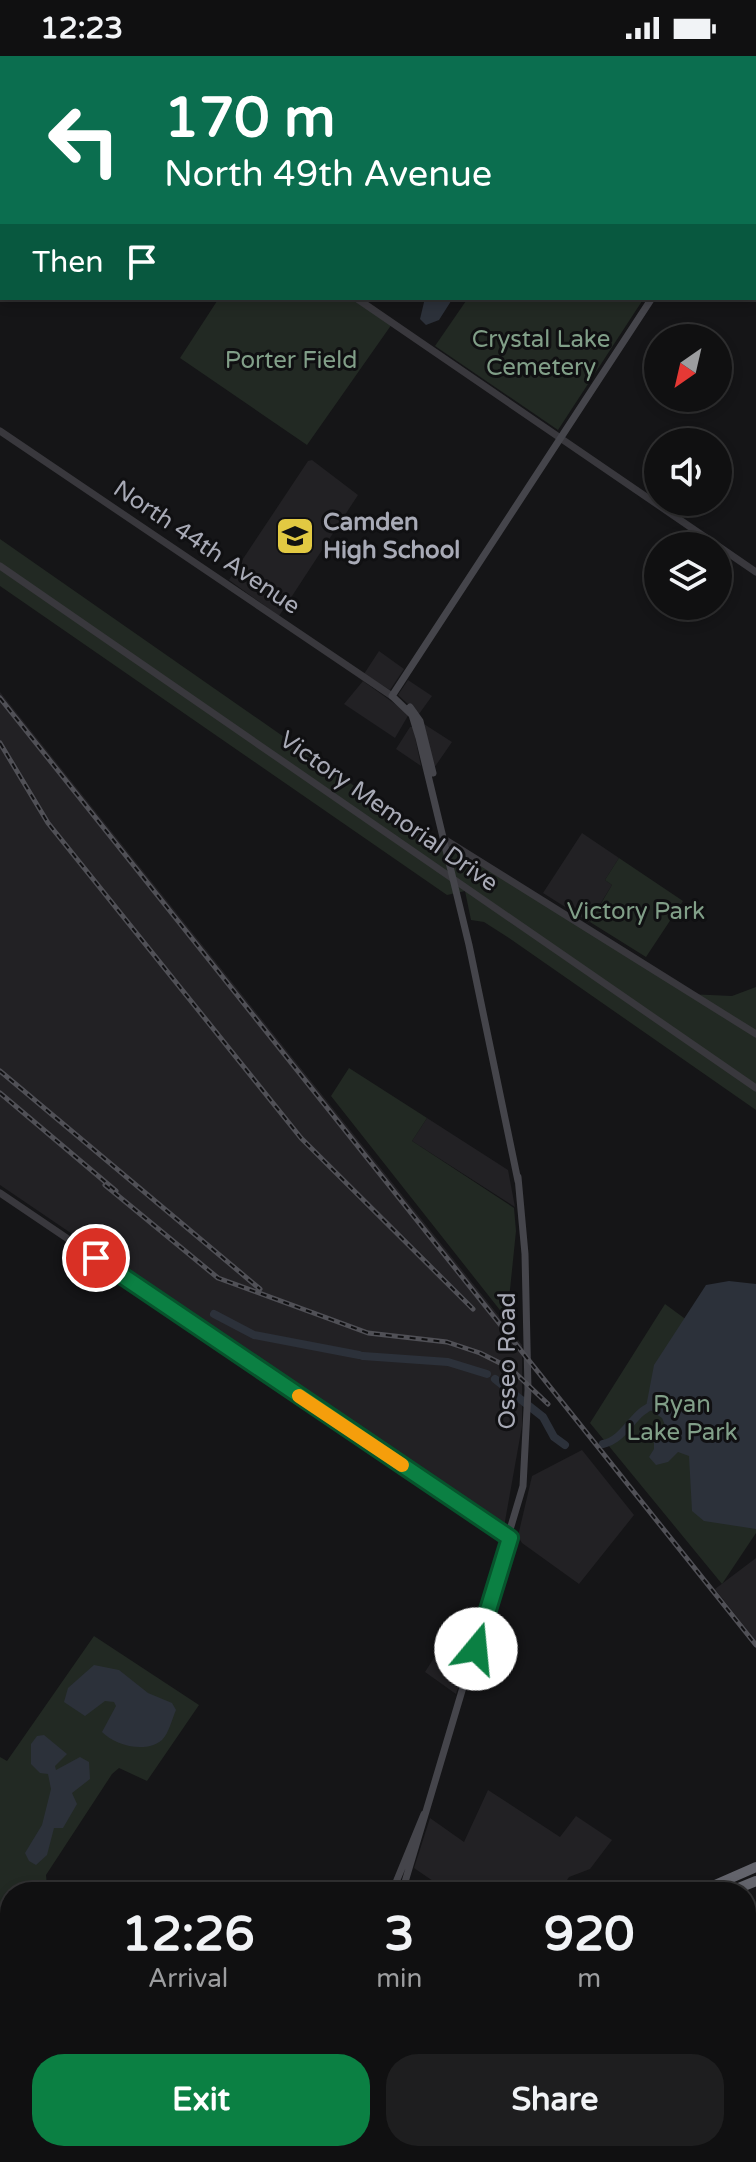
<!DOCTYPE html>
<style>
:root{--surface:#101011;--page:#1e1e1f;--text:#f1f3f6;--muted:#9c9d9f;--line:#303031;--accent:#0b8043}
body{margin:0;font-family:"Varela Round",sans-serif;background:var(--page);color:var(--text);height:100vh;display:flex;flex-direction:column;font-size:30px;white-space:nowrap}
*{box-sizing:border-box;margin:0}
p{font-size:26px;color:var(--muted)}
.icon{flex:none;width:44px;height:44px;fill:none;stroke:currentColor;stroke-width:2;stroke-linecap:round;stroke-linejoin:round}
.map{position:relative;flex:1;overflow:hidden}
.side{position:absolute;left:0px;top:1826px;width:756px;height:280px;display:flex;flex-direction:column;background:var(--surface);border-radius:32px 32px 0 0;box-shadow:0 4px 12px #0003,0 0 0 2px var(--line)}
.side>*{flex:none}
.top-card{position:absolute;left:0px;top:0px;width:756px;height:244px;box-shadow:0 4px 12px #0003,0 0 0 2px var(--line);background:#0b6e4f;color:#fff;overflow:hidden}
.needle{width:52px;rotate:214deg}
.controls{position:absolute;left:644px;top:268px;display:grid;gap:16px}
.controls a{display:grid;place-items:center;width:88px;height:88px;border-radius:50%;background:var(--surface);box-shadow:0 4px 12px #0003,0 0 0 2px var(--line);font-size:40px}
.pin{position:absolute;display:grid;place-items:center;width:68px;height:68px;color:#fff;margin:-34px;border:4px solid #fff;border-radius:50%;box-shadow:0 2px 8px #0007}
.me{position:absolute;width:88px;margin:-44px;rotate:17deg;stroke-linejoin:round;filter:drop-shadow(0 0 6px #0008)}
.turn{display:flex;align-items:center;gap:28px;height:168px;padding:0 32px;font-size:36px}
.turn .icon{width:104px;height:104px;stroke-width:2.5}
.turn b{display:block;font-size:56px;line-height:68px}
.then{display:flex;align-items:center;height:76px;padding:0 32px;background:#0003;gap:16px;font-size:30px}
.eta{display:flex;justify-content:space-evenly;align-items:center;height:136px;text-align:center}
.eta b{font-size:48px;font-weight:700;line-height:56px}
.primary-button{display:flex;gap:16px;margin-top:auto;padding:16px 32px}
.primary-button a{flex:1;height:92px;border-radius:32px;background:var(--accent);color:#fff;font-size:32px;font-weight:700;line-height:92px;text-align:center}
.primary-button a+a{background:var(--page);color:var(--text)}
.status{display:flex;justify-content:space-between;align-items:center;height:56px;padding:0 40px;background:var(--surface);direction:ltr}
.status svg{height:22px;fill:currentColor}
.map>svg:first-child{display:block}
</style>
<div class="status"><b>12:23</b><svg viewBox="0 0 49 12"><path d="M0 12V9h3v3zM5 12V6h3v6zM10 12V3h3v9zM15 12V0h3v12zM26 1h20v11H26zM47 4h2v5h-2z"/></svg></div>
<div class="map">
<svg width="756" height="2106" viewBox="0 0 756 2106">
<rect width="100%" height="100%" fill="#151517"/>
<!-- built -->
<path fill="#222124" d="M312,404L358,439L279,560L229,524L308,405Z
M379,595L404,613L390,634L364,618Z
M408,624L432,640L419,658L398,639Z
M363,625L409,658L395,682L344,648Z
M0,636L522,1289V1370L504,1471L0,1129Z
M424,668L452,686L434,712Z
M410,671H413L421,710L396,693Z
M582,777L619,802L605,824L612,829L589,866L543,837Z
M427,1062L508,1114L515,1151L412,1085Z
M582,1394L634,1459L579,1528L522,1487L518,1480L532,1420Z
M756,1502V1585L715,1533Z
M467,1550L481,1559L456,1638L425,1616Z
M488,1734L560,1781L576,1760L612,1784L590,1813L569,1821L559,1836H449L414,1812L430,1762L464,1786Z
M10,2071V2096H299L296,2106H0V2072Z"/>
<!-- green -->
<path fill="#222923" d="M255,0H756V72L754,75V2Z
M219,242H355L392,268L307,389L180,302Z
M468,242H644L558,374L435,290Z
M0,483L363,736L688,938L732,940L756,931V1054L509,882L484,866L471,864L465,835L447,839L0,530Z
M619,802L683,845L646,901L590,866L612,829L605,824Z
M349,1012L427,1062L412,1085L514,1152L516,1175L507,1263L331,1040Z
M665,1248L756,1315V1477L722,1528L590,1367Z
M94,1580L199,1649L147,1725L119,1712L112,1718L46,1819L47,1830L55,1836H10V2017H0V1701L7,1705Z"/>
<!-- water -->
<path fill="#2c313a" d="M425,242H453L439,264L426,269L420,263Z
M729,1225L756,1228V1473L704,1465L692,1455L689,1400L678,1396L668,1406L656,1409L649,1401L654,1393V1382L665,1369L662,1362L646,1351L654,1309L706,1229Z
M94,1609L119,1614L148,1637L172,1647L176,1654C172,1663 169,1677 162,1684C145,1698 115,1689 102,1676L116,1650L114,1646L105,1645L85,1660L64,1646L68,1632Z
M44,1679L67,1698L55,1710L56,1714L80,1701L89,1706L90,1723L72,1737L77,1748L63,1772H54L47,1799L36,1809L29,1805L25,1797L42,1769L51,1733L48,1718L40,1717L31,1708V1688L37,1680Z
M10,1853V1909L6,1928C0,1909 0,1870 10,1853Z"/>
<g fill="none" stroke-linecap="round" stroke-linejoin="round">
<!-- river -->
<path stroke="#2c313a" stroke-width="8" d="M214,1258L254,1279L359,1299
M363,1300L448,1306L487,1318
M495,1323L543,1361L554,1381L565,1389
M603,1388C626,1383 633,1355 654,1349"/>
<!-- tertiary -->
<path stroke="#39383d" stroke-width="7" d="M7,2L9,0
M0,13L2,10
M0,25L2,26
M356,242L718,490
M0,375L392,640
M718,490L756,516
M0,510L756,1032
M444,783L756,978
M0,1137L510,1482
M431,2096L445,2106
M333,2106L336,2096
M745,2106L756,2090"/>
<!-- secondary -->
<path stroke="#45454b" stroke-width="7" d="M754,86L756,83
M410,651L420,665L433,717
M518,1125L469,889L419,682L412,659L392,640L652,242
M392,1836L424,1758
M402,1836L523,1430L528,1334L525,1198L518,1121
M302,2106L305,2096
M312,2106L315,2096"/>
<!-- motorway -->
<path stroke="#63646c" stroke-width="10" d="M699,1836L756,1811
M729,1836L756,1825
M0,2038H10
M0,2052L10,2051
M196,2096L197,2106
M207,2106L211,2096"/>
<!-- rail casing -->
<g stroke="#505056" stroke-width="5">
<path id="rail" d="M0,642L756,1589
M0,687L48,767L301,1082L473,1253
M0,1015L260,1233
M0,1037L116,1135
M105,1129L218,1222L368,1277L447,1286L480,1297L510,1312L548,1348"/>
</g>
<!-- rail -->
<use href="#rail" stroke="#101012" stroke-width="2" stroke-dasharray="6" stroke-linecap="butt"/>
</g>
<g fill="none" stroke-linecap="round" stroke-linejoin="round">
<!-- route casing -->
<g stroke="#07532c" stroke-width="20">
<path id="route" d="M96,1202L510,1482L476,1593"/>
</g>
<!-- route -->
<use href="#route" stroke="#0b8043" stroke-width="14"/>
<!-- slow -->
<path stroke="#f59e0b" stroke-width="14" d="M299,1340L402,1409"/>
</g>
<!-- icons -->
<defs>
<g id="school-square" transform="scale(2)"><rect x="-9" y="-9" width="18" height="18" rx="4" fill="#e2c942" stroke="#101012"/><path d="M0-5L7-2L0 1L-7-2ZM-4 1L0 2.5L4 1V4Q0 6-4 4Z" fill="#111"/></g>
</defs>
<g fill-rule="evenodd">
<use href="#school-square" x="295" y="480"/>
</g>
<g text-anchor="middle" stroke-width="6" stroke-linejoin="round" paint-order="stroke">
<!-- park labels -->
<g font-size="24" fill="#819f88" stroke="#101012">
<text x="541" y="291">Crystal Lake<tspan x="541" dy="28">Cemetery</tspan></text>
<text x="291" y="312">Porter Field</text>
<text x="636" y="863">Victory Park</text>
<text x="682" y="1356">Ryan<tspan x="682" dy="28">Lake Park</tspan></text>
</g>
<!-- poi labels -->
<g font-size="24" font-weight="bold" fill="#a8aab6" stroke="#101012" text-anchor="start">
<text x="323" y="474">Camden<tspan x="323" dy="28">High School</tspan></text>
</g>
<!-- street labels -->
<g font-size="24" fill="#a8aab6" stroke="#101012">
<text transform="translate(207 491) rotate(34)" y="8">North 44th Avenue</text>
<text transform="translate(389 755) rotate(35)" y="8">Victory Memorial Drive</text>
<text transform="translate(507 1305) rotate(-90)" y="8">Osseo Road</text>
</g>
</g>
</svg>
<div class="controls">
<a><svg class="needle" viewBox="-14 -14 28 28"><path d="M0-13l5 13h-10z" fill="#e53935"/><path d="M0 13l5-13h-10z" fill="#9c9d9f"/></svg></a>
<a><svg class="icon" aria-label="sound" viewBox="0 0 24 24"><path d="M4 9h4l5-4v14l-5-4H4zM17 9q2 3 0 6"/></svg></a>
<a><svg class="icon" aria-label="layers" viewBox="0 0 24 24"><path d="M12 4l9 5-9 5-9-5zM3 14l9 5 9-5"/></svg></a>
</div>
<div class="pin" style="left:96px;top:1202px;background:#d93025"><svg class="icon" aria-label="arrive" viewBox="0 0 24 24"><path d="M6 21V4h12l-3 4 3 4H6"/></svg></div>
<svg class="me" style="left:476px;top:1593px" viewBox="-20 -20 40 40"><circle r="19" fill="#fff"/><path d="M0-13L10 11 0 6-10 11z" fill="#0b8043"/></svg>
<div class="top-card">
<div class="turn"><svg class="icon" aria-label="left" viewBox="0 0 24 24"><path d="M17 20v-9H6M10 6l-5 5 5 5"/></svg><div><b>170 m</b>North 49th Avenue</div></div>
<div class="then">Then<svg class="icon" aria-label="arrive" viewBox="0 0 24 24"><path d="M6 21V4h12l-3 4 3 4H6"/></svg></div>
</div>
<section class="side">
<div class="eta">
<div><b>12:26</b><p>Arrival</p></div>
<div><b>3</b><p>min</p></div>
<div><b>920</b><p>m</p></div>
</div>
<div class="primary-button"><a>Exit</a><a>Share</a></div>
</section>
</div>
